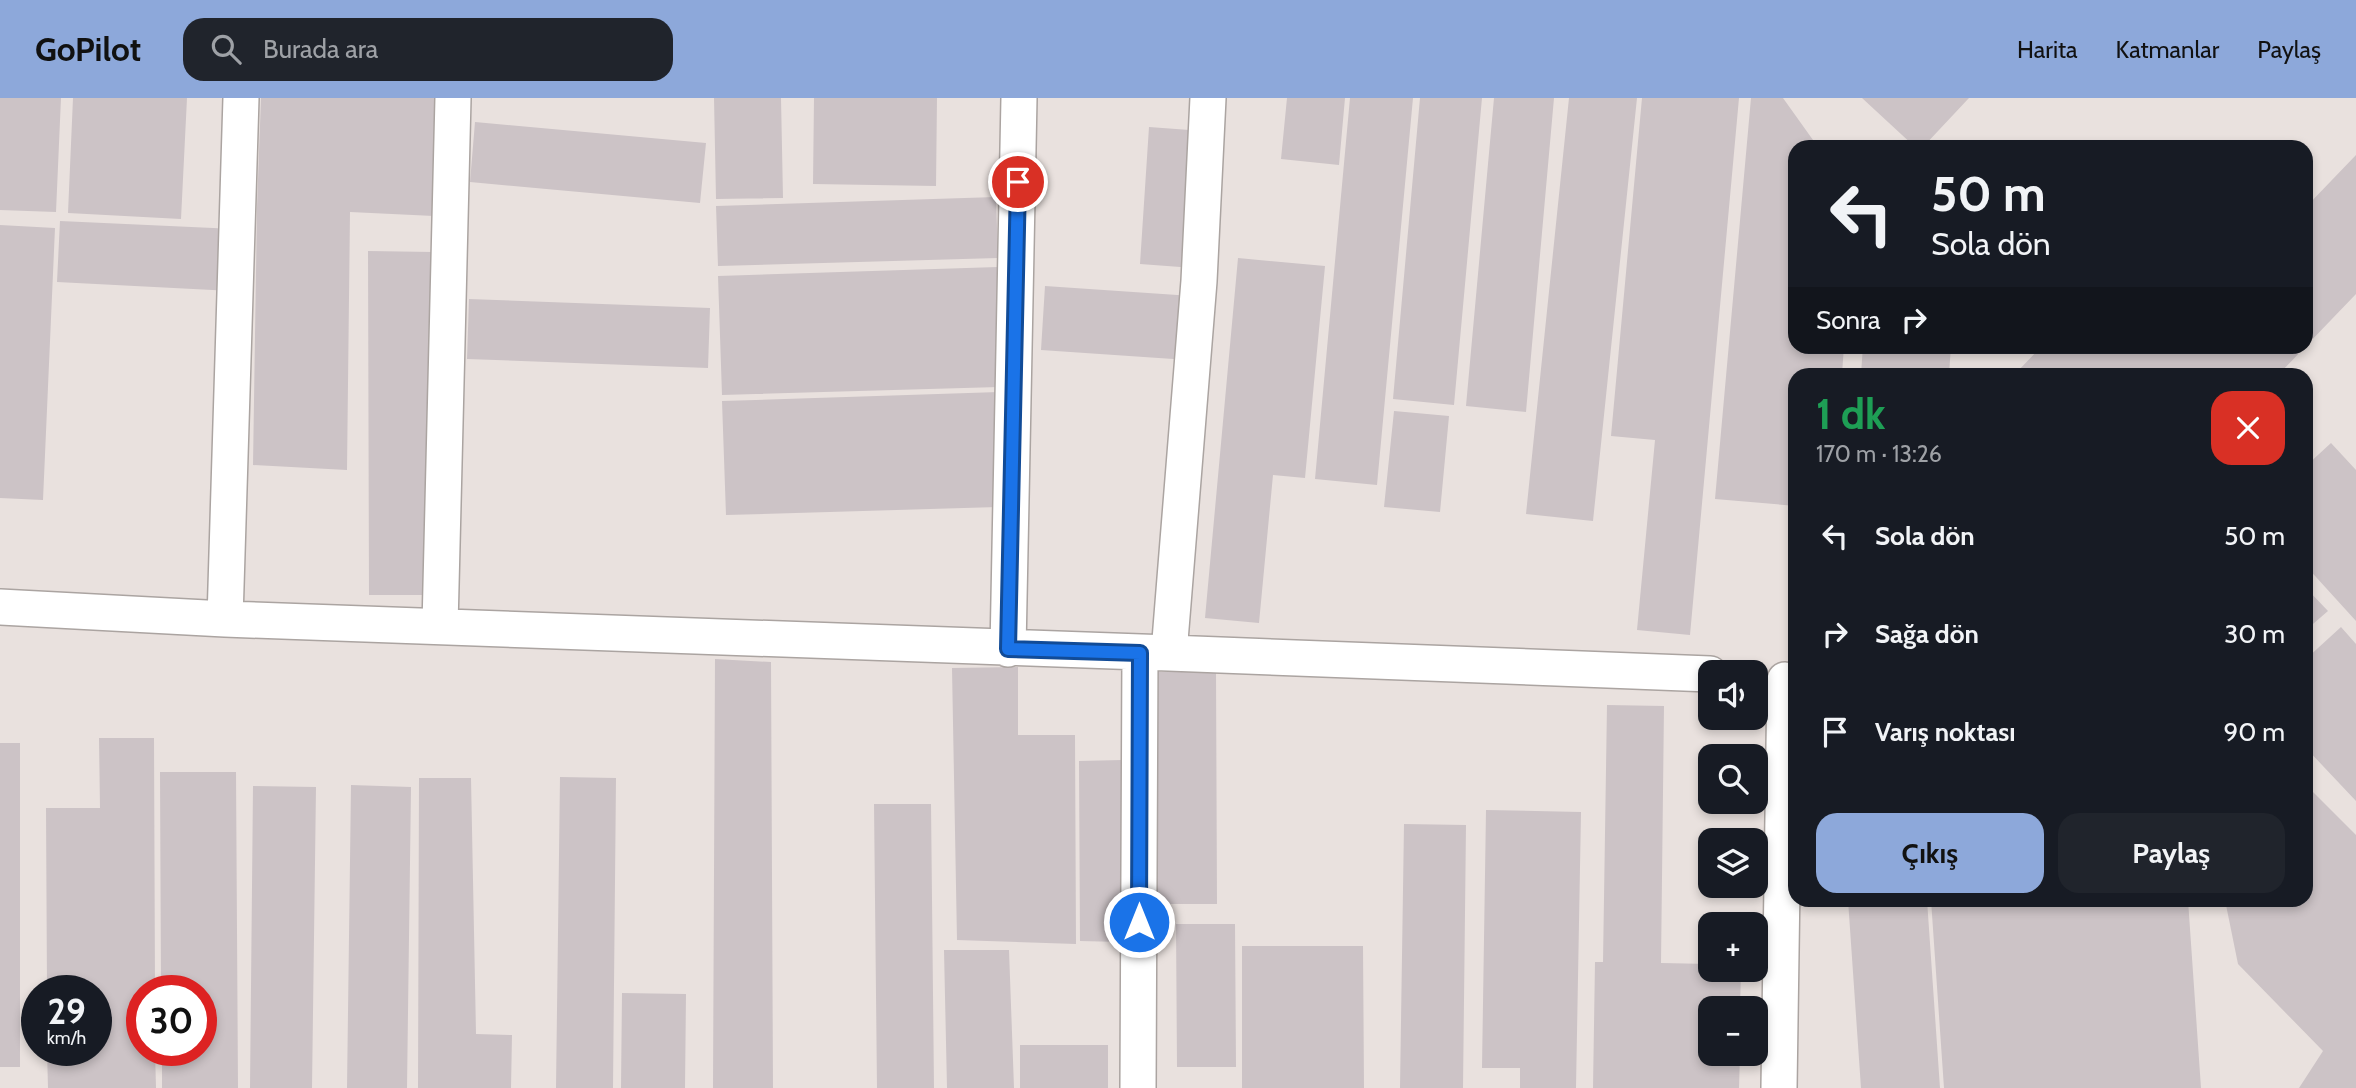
<!DOCTYPE html>
<html lang="tr">
<meta charset="utf-8">
<style>
:root{--surface:#171b24;--page:#20242c;--text:#f1f3f6;--muted:#9ea1a6;--accent:#8da8da}
body{margin:0;font-family:Cabin,sans-serif;background:var(--page);color:var(--text);height:100vh;display:flex;flex-direction:column;font-size:26px;white-space:nowrap}
*{box-sizing:border-box;margin:0}
p{font-size:23px;color:var(--muted)}
.icon{flex:none;width:38px;height:38px;fill:none;stroke:currentColor;stroke-width:2;stroke-linecap:round;stroke-linejoin:round}
.map{position:relative;flex:1;overflow:hidden}
.side{position:absolute;left:1788px;top:270px;width:525px;height:539px;display:flex;flex-direction:column;background:var(--surface);border-radius:21px;box-shadow:0 4px 10px #0003}
.side>*{flex:none}
.hud{position:absolute;left:1788px;top:42px;width:525px;height:214px;border-radius:21px;box-shadow:0 4px 10px #0003;background:#171b24;color:var(--text);overflow:hidden}
.buttons{position:absolute;left:1698px;top:562px;display:grid;gap:14px}
.buttons a{display:grid;place-items:center;width:70px;height:70px;border-radius:14px;background:var(--surface);box-shadow:0 4px 10px #0003;font-size:35px}
.speed{position:absolute;left:21px;top:877px;display:flex;gap:14px;font-size:35px;font-weight:700;text-align:center}
.speed>*{display:grid;place-content:center;width:91px;height:91px;border-radius:50%;background:var(--surface);box-shadow:0 4px 10px #0003;line-height:1}
.speed small{font-size:18px;font-weight:400}
.speed .limit{border:10px solid #d22;background:#fff;color:#111}
.pin{position:absolute;display:grid;place-items:center;width:60px;height:60px;color:#fff;margin:-30px;border:4px solid #fff;border-radius:50%;box-shadow:0 2px 7px #0007}
.me{position:absolute;width:77px;margin:-38px;rotate:0deg;stroke-linejoin:round;filter:drop-shadow(0 0 5px #0008)}
.turn{display:flex;align-items:center;gap:24px;height:147px;padding:0 28px;font-size:32px}
.turn .icon{width:91px;height:91px;stroke-width:2.5}
.turn b{display:block;font-size:49px;line-height:60px}
.then{display:flex;align-items:center;height:66px;padding:0 28px;background:#0003;gap:14px;font-size:26px}
.round{display:grid;place-items:center;flex:none;width:74px;height:74px;border-radius:21px;background:var(--page)}
.summary{display:flex;align-items:center;justify-content:space-between;height:119px;padding:0 28px}
h1{font-size:42px;font-weight:700;line-height:52px;color:#1e9e55}
.button{display:flex;gap:14px;margin-top:auto;padding:14px 28px}
.button a{flex:1;height:80px;border-radius:21px;background:var(--accent);color:#111;font-size:28px;font-weight:700;line-height:80px;text-align:center}
.button a+a{background:var(--page);color:var(--text)}
ul{padding:0;list-style:none}
li{display:flex;align-items:center;gap:21px;height:98px;padding:0 28px}
li div{flex:1}
li b{display:block;font-size:26px}
li em{font-style:normal}
header{display:flex;align-items:center;gap:42px;box-sizing:border-box;height:98px;padding:0 35px;background:var(--accent);color:#111}
header strong{font-size:33px}
nav{display:flex;gap:38px;margin-inline-start:auto;font-size:24px}
.search{width:490px;height:63px;background:var(--page);display:flex;align-items:center;gap:18px;box-sizing:border-box;padding:0 24px;border-radius:21px;color:var(--muted);font-size:26px}
.map>svg:first-child{display:block}
</style>
<header>
<strong>GoPilot</strong>
<div class="search"><svg class="icon" aria-label="search" viewBox="0 0 24 24"><circle cx="10" cy="10" r="6"/><path d="M15 15l6 6"/></svg>Burada ara</div>
<nav><a>Harita</a><a>Katmanlar</a><a>Paylaş</a></nav>
</header>
<div class="map">
<svg width="2356" height="990" viewBox="0 0 2356 990">
<rect width="100%" height="100%" fill="#e9e1de"/>
<!-- building -->
<path fill="#ccc3c6" d="M0,0H61L56,114L0,112Z
M73,0H187L181,121L68,115Z
M261,0H439L434,118L350,114L347,372L253,367L257,109Z
M714,0H781L783,100L716,101Z
M814,0H937L936,88L813,86Z
M1287,0H1345L1339,67L1281,61Z
M1350,0H1413L1377,387L1315,381Z
M1420,0H1482L1454,307L1393,301Z
M1494,0H1554L1526,314L1466,308Z
M1569,0H1637L1593,423L1526,416Z
M1642,0H1739L1690,537L1637,532L1655,342L1611,338Z
M1751,0H1783L1818,49H1796V248H1844L1842,276H1796V408L1715,401Z
M1862,0H1969L1923,49H1915Z
M475,24L706,45L700,105L470,84Z
M1149,29L1203,33L1194,170L1140,166Z
M2356,57V196L2306,248V109Z
M996,99L998,160L718,168L716,108Z
M60,123L235,131L232,193L57,184Z
M0,127L55,130L43,402L0,400Z
M368,153L433,154L434,497H369Z
M1238,160L1325,168L1305,380L1273,377L1259,525L1205,520Z
M998,169L1000,224L999,289L722,297L718,178Z
M1045,188L1192,198L1188,262L1041,252Z
M469,201L710,210L708,270L467,261Z
M1863,248H1951L1949,276H1861Z
M2042,248H2306L2279,276H2015Z
M999,294L998,409L726,417L722,303Z
M1394,313L1449,318L1440,414L1384,409Z
M2331,345L2356,372V523L2306,468V368Z
M2306,490L2328,513L2306,532Z
M2341,529L2356,546V703L2306,650V561Z
M715,561L771,564L773,990H713Z
M1018,569V637H1075L1076,846L957,842L952,570Z
M1155,574H1216L1217,806H1156Z
M1607,607L1664,608L1661,865L1710,866V872H1741L1740,910H1710V956H1740L1739,990H1593L1595,864H1603Z
M99,640H154L155,892H142V952H155L156,990H48L47,952H96V892H47L46,710H100Z
M0,645H20V969H0Z
M1122,662L1121,844L1080,843L1079,663Z
M160,674H236L238,990H162V952H201V892H161Z
M560,679L616,680L613,990H556Z
M419,680H471L476,936L512,937L511,990H418Z
M351,687L411,689L407,990H347Z
M2306,687L2356,737V990H2299L2323,953L2238,866L2225,802H2306Z
M253,688L316,689L312,990H250Z
M874,706H931L934,990H877Z
M1486,712L1581,714L1576,990H1520V970H1482Z
M1404,726L1466,727L1463,990H1400Z
M1848,802H1927L1940,990H1861Z
M1931,802H2188L2201,990H1944Z
M1176,826H1235L1236,969H1177Z
M1242,848H1363L1364,990H1242Z
M944,852H1009L1014,990H947Z
M622,895L686,896L685,990H621Z
M1020,947H1108V990H1020Z"/>
<g fill="none" stroke-linecap="round" stroke-linejoin="round">
<!-- minor casing -->
<g stroke="#aba4a1" stroke-width="38">
<path id="minor" d="M0,509L225,521L1169,555L1710,576
M225,521L241,0
M440,528L453,0
M1008,551L1019,0
M1169,555L1199,183L1208,0
M1138,990L1140,555
M1779,990L1785,582"/>
</g>
<!-- minor -->
<use href="#minor" stroke="#fff" stroke-width="35"/>
</g>
<g fill="none" stroke-linecap="round" stroke-linejoin="round">
<!-- route casing -->
<g stroke="#114b97" stroke-width="18">
<path id="route" d="M1018,84L1008,551L1140,555L1139,824"/>
</g>
<!-- route -->
<use href="#route" stroke="#1a73e8" stroke-width="12"/>
</g>
</svg>
<div class="buttons">
<a><svg class="icon" aria-label="sound" viewBox="0 0 24 24"><path d="M4 9h4l5-4v14l-5-4H4zM17 9q2 3 0 6"/></svg></a>
<a><svg class="icon" aria-label="search" viewBox="0 0 24 24"><circle cx="10" cy="10" r="6"/><path d="M15 15l6 6"/></svg></a>
<a><svg class="icon" aria-label="layers" viewBox="0 0 24 24"><path d="M12 4l9 5-9 5-9-5zM3 14l9 5 9-5"/></svg></a>
<a>+</a>
<a>−</a>
</div>
<div class="speed"><div>29<small>km/h</small></div><div class="limit">30</div></div>
<div class="pin" style="left:1018px;top:84px;background:#d93025"><svg class="icon" aria-label="arrive" viewBox="0 0 24 24"><path d="M6 21V4h12l-3 4 3 4H6"/></svg></div>
<svg class="me" style="left:1139px;top:824px" viewBox="-20 -20 40 40"><circle r="17" fill="#1a73e8" stroke="#fff" stroke-width="3"/><path d="M0-11L8 9 0 5-8 9z" fill="#fff"/></svg>
<div class="hud">
<div class="turn"><svg class="icon" aria-label="left" viewBox="0 0 24 24"><path d="M17 20v-9H6M10 6l-5 5 5 5"/></svg><div><b>50 m</b>Sola dön</div></div>
<div class="then">Sonra<svg class="icon" aria-label="right" viewBox="0 0 24 24"><path d="M7 20v-9h11M14 6l5 5-5 5"/></svg></div>
</div>
<section class="side">
<div class="summary"><div><h1>1 dk</h1><p>170 m · 13:26</p></div><a class="round" style="background:#d93025;color:#fff"><svg class="icon" aria-label="close" viewBox="0 0 24 24"><path d="M6 6l12 12M18 6L6 18"/></svg></a></div>
<ul>
<li><svg class="icon" aria-label="left" viewBox="0 0 24 24"><path d="M17 20v-9H6M10 6l-5 5 5 5"/></svg><div><b>Sola dön</b></div><em>50 m</em></li>
<li><svg class="icon" aria-label="right" viewBox="0 0 24 24"><path d="M7 20v-9h11M14 6l5 5-5 5"/></svg><div><b>Sağa dön</b></div><em>30 m</em></li>
<li><svg class="icon" aria-label="arrive" viewBox="0 0 24 24"><path d="M6 21V4h12l-3 4 3 4H6"/></svg><div><b>Varış noktası</b></div><em>90 m</em></li>
</ul>
<div class="button"><a>Çıkış</a><a>Paylaş</a></div>
</section>
</div>
